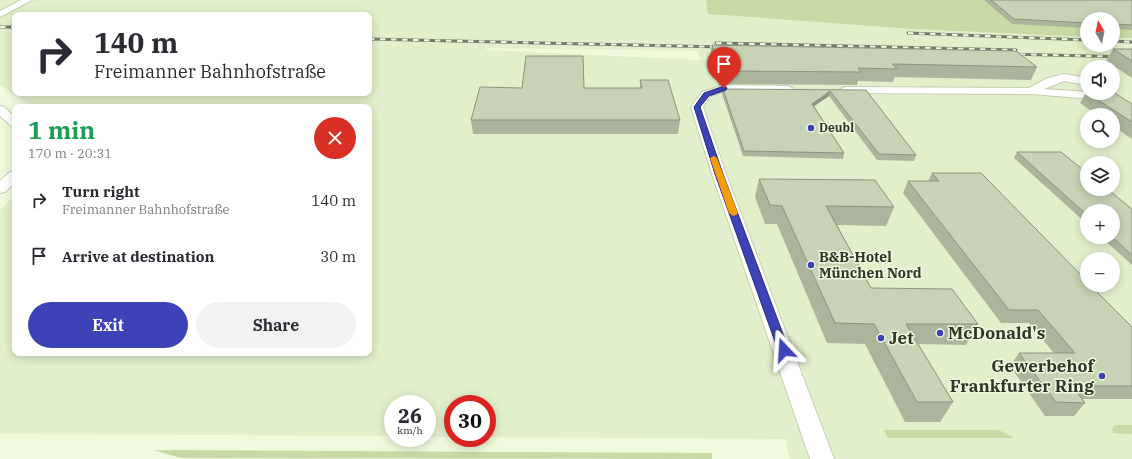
<!DOCTYPE html>
<meta charset="utf-8">
<style>
:root{--surface:#fff;--page:#f2f2f3;--text:#2b2b33;--muted:#7c7c81;--accent:#3b43b7}
body{margin:0;font-family:"IBM Plex Serif",serif;background:var(--page);color:var(--text);height:100vh;display:flex;flex-direction:column;font-size:15px;white-space:nowrap}
*{box-sizing:border-box;margin:0}
p{font-size:13px;color:var(--muted)}
.icon{flex:none;width:22px;height:22px;fill:none;stroke:currentColor;stroke-width:2;stroke-linecap:round;stroke-linejoin:round}
.map{position:relative;flex:1;overflow:hidden}
.details{position:absolute;left:12px;top:104px;width:360px;height:252px;display:flex;flex-direction:column;background:var(--surface);border-radius:8px;box-shadow:0 2px 10px #0003}
.details>*{flex:none}
.top-card{position:absolute;left:12px;top:12px;width:360px;height:84px;border-radius:8px;box-shadow:0 2px 10px #0003;background:#fff;color:var(--text);overflow:hidden}
.needle{width:26px;rotate:351deg}
.tools{position:absolute;left:1080px;top:12px;display:grid;gap:8px}
.tools a{display:grid;place-items:center;width:40px;height:40px;border-radius:50%;background:var(--surface);box-shadow:0 2px 10px #0003;font-size:20px}
.speed{position:absolute;left:384px;top:395px;display:flex;gap:8px;font-size:20px;font-weight:700;text-align:center}
.speed>*{display:grid;place-content:center;width:52px;height:52px;border-radius:50%;background:var(--surface);box-shadow:0 2px 10px #0003;line-height:1}
.speed small{font-size:10px;font-weight:400}
.speed .limit{border:6px solid #d22;background:#fff;color:#111}
.pin{position:absolute;display:grid;place-items:center;width:34px;height:34px;color:#fff;margin:-41px -17px;border-radius:50% 50% 50% 0;rotate:-45deg;box-shadow:0 0 4px #0007}
.pin .icon{rotate:45deg}
.me{position:absolute;width:44px;margin:-22px;rotate:340deg;stroke-linejoin:round;filter:drop-shadow(0 0 3px #0008)}
.turn{display:flex;align-items:center;gap:14px;height:84px;padding:0 16px;font-size:18px}
.turn .icon{width:52px;height:52px;stroke-width:2.5}
.turn b{display:block;font-size:28px;line-height:34px}
.round{display:grid;place-items:center;flex:none;width:42px;height:42px;border-radius:21px;background:var(--page)}
.headline{display:flex;align-items:center;justify-content:space-between;height:68px;padding:0 16px}
h1{font-size:24px;font-weight:800;line-height:30px;color:#1e9e55}
.primary-button{display:flex;gap:8px;margin-top:auto;padding:8px 16px}
.primary-button a{flex:1;height:46px;border-radius:24px;background:var(--accent);color:#fff;font-size:16px;font-weight:800;line-height:46px;text-align:center}
.primary-button a+a{background:var(--page);color:var(--text)}
ul{padding:0;list-style:none}
li{display:flex;align-items:center;gap:12px;height:56px;padding:0 16px}
li div{flex:1}
li b{display:block;font-size:15px}
li em{font-style:normal}
.map>svg:first-child{display:block}
</style>
<div class="map">
<svg width="1132" height="459" viewBox="0 0 1132 459">
<rect width="100%" height="100%" fill="#effadc"/>
<!-- built -->
<path fill="#e2efcb" fill-rule="evenodd" d="M0,0H706L709,14L912,29L1087,37V45H1113V38H1132V459H790L785,439L487,437V404H453V437H427V404H393V436L0,434V209L15,196V353H369V107H33L0,85ZM15,15H369V93H15ZM487,48L697,51L701,60L486,50ZM1087,67H1113V93H1087ZM1087,115H1113V141H1087ZM1087,163H1113V189H1087ZM1087,211H1113V237H1087ZM1087,259H1113V285H1087Z"/>
<!-- green -->
<path fill="#c8daa6" d="M706,0H1126L1132,4V38H1113V19H1087V37L912,29L708,14Z
M1115,425H1132V434L1113,433L1112,428Z
M884,430H999L1014,438H888Z
M153,450L712,453V459L181,458Z"/>
<g fill="none" stroke-linecap="round" stroke-linejoin="round">
<!-- minor casing -->
<g stroke="#c4ceb1" stroke-width="2">
<path id="minor" d="M21,0H32L0,17V11Z
M1064,74L1087,78V85L1064,81L1044,89L1103,93L1101,95L1081,98L1031,94L845,93L839,90L845,87L1029,88L1048,78Z
M724,85L788,86L794,89L788,92L725,91L710,96L703,107L726,174L834,459H810L712,174L691,107L702,92Z
M0,106L4,107L15,117V127L11,126L0,116Z
M15,171V183L5,192L0,193V181L10,172Z"/>
</g>
<!-- minor -->
<use href="#minor" fill="#fff" fill-rule="evenodd"/>
<!-- rail casing -->
<g stroke="#747a69" stroke-width="3">
<path id="rail" d="M0,27H15
M908,33L1087,40
M369,39L723,47
M1113,41L1132,42
M716,43L1016,50
M1009,54L1132,57"/>
</g>
<!-- rail -->
<use href="#rail" stroke="#effadc" stroke-width="2" stroke-dasharray="5.5" stroke-linecap="butt"/>
</g>
<!-- wall -->
<path fill="#acb59c" d="M984,0H1132V30L1113,29V19H1087V28L1012,24Z
M712,45L1037,67L1031,80L895,77L893,82L858,81L857,85L724,84L719,85L710,57Z
M1113,49H1132V78L1106,61Z
M640,80L680,120L678,134H473L471,120L584,88H640Z
M723,89L866,90L916,155L914,161L877,160L829,96L814,106L844,153L843,159L743,156L722,94Z
M1087,91L1132,104V139L1113,126V115H1097L1080,103Z
M1017,152L1132,209V265L1101,237H1113L1087,211V224L1014,158Z
M932,173L1132,327V399H1082L1085,403L1074,416H1045L1010,366L1019,353H1054L1029,323H1001L903,193L908,181H928Z
M759,179L894,207L886,226L837,225L871,288L978,324L966,345L918,344L953,402L940,422H905L865,344L827,343L777,224H765L755,197Z"/>
<!-- shaded-wall -->
<path fill="#8c937f" d="M726,71L724,84L719,85L721,72Z
M830,91L829,96L810,109L812,104Z"/>
<!-- building -->
<path fill="#c8d2b5" stroke="#8c937f" d="M991,0H1132V25L1113,24V19H1087V23L1014,19Z
M712,45L1016,51L1037,67L892,64L897,69L858,68L861,72L726,71L721,72Z
M1113,49H1132V61Z
M526,56H583L584,88H642L640,80H668L680,120H471L480,87L522,88Z
M723,89L866,90L916,155L879,154L830,91L812,104L844,153L744,151Z
M1113,92L1132,104V122L1087,93H1113Z
M1017,152H1061L1087,173V189H1107L1132,209V255L1112,237H1113V211H1087V215Z
M932,173H981L1087,281V285H1090L1132,327V386H1072L1085,403L1056,402L1019,353H1075L1038,310H1009L908,181H939Z
M759,179L875,180L894,207L826,206L871,288L952,289L978,324H906L953,402H917L874,324L835,323L782,206L770,205Z"/>
<!-- route -->
<path fill="#3b43b7" stroke="#262c77" d="M724,86L727,88L726,90L709,96L700,107L723,174L789,350L788,353H780L778,350L715,174L694,107L704,93Z"/>
<!-- slow -->
<path fill="#f59e0b" d="M714,156L717,158L738,213L736,215L733,216L729,213L710,158Z"/>
<!-- markers -->
<g fill="#3b43b7" stroke="#effadc" stroke-width="1.5">
<circle cx="811" cy="128" r="4"/>
<circle cx="811" cy="265" r="4"/>
<circle cx="940" cy="333" r="4"/>
<circle cx="881" cy="338" r="4"/>
<circle cx="1102" cy="376" r="4"/>
</g>
<g text-anchor="middle" stroke-width="3" stroke-linejoin="round" paint-order="stroke">
<!-- far-poi labels -->
<g font-size="12" font-weight="bold" fill="#31352a" stroke="#effadc" text-anchor="start">
<text x="819" y="132">Deubl</text>
</g>
<!-- poi labels -->
<g font-size="14" font-weight="bold" fill="#31352a" stroke="#effadc" text-anchor="start">
<text x="819" y="262">B&amp;B-Hotel<tspan x="819" dy="16">München Nord</tspan></text>
</g>
<!-- near-poi labels -->
<g font-size="17" font-weight="bold" fill="#31352a" stroke="#effadc" text-anchor="start">
<text x="948" y="339">McDonald's</text>
<text x="889" y="344">Jet</text>
<text x="1094" y="372" text-anchor="end">Gewerbehof<tspan x="1094" dy="20">Frankfurter Ring</tspan></text>
</g>
</g>
</svg>
<div class="tools">
<a><svg class="needle" viewBox="-14 -14 28 28"><path d="M0-13l5 13h-10z" fill="#e53935"/><path d="M0 13l5-13h-10z" fill="#7c7c81"/></svg></a>
<a><svg class="icon" aria-label="sound" viewBox="0 0 24 24"><path d="M4 9h4l5-4v14l-5-4H4zM17 9q2 3 0 6"/></svg></a>
<a><svg class="icon" aria-label="search" viewBox="0 0 24 24"><circle cx="10" cy="10" r="6"/><path d="M15 15l6 6"/></svg></a>
<a><svg class="icon" aria-label="layers" viewBox="0 0 24 24"><path d="M12 4l9 5-9 5-9-5zM3 14l9 5 9-5"/></svg></a>
<a>+</a>
<a>−</a>
</div>
<div class="speed"><div>26<small>km/h</small></div><div class="limit">30</div></div>
<div class="pin" style="left:724px;top:88px;background:#d93025"><svg class="icon" aria-label="arrive" viewBox="0 0 24 24"><path d="M6 21V4h12l-3 4 3 4H6"/></svg></div>
<svg class="me" style="left:784px;top:350px" viewBox="-20 -20 40 40"><path d="M0-17L14 15 0 8-14 15z" fill="#3b43b7" stroke="#fff" stroke-width="4"/></svg>
<div class="top-card">
<div class="turn"><svg class="icon" aria-label="right" viewBox="0 0 24 24"><path d="M7 20v-9h11M14 6l5 5-5 5"/></svg><div><b>140 m</b>Freimanner Bahnhofstraße</div></div>
</div>
<section class="details">
<div class="headline"><div><h1>1 min</h1><p>170 m · 20:31</p></div><a class="round" style="background:#d93025;color:#fff"><svg class="icon" aria-label="close" viewBox="0 0 24 24"><path d="M6 6l12 12M18 6L6 18"/></svg></a></div>
<ul>
<li><svg class="icon" aria-label="right" viewBox="0 0 24 24"><path d="M7 20v-9h11M14 6l5 5-5 5"/></svg><div><b>Turn right</b><p>Freimanner Bahnhofstraße</p></div><em>140 m</em></li>
<li><svg class="icon" aria-label="arrive" viewBox="0 0 24 24"><path d="M6 21V4h12l-3 4 3 4H6"/></svg><div><b>Arrive at destination</b></div><em>30 m</em></li>
</ul>
<div class="primary-button"><a>Exit</a><a>Share</a></div>
</section>
</div>
